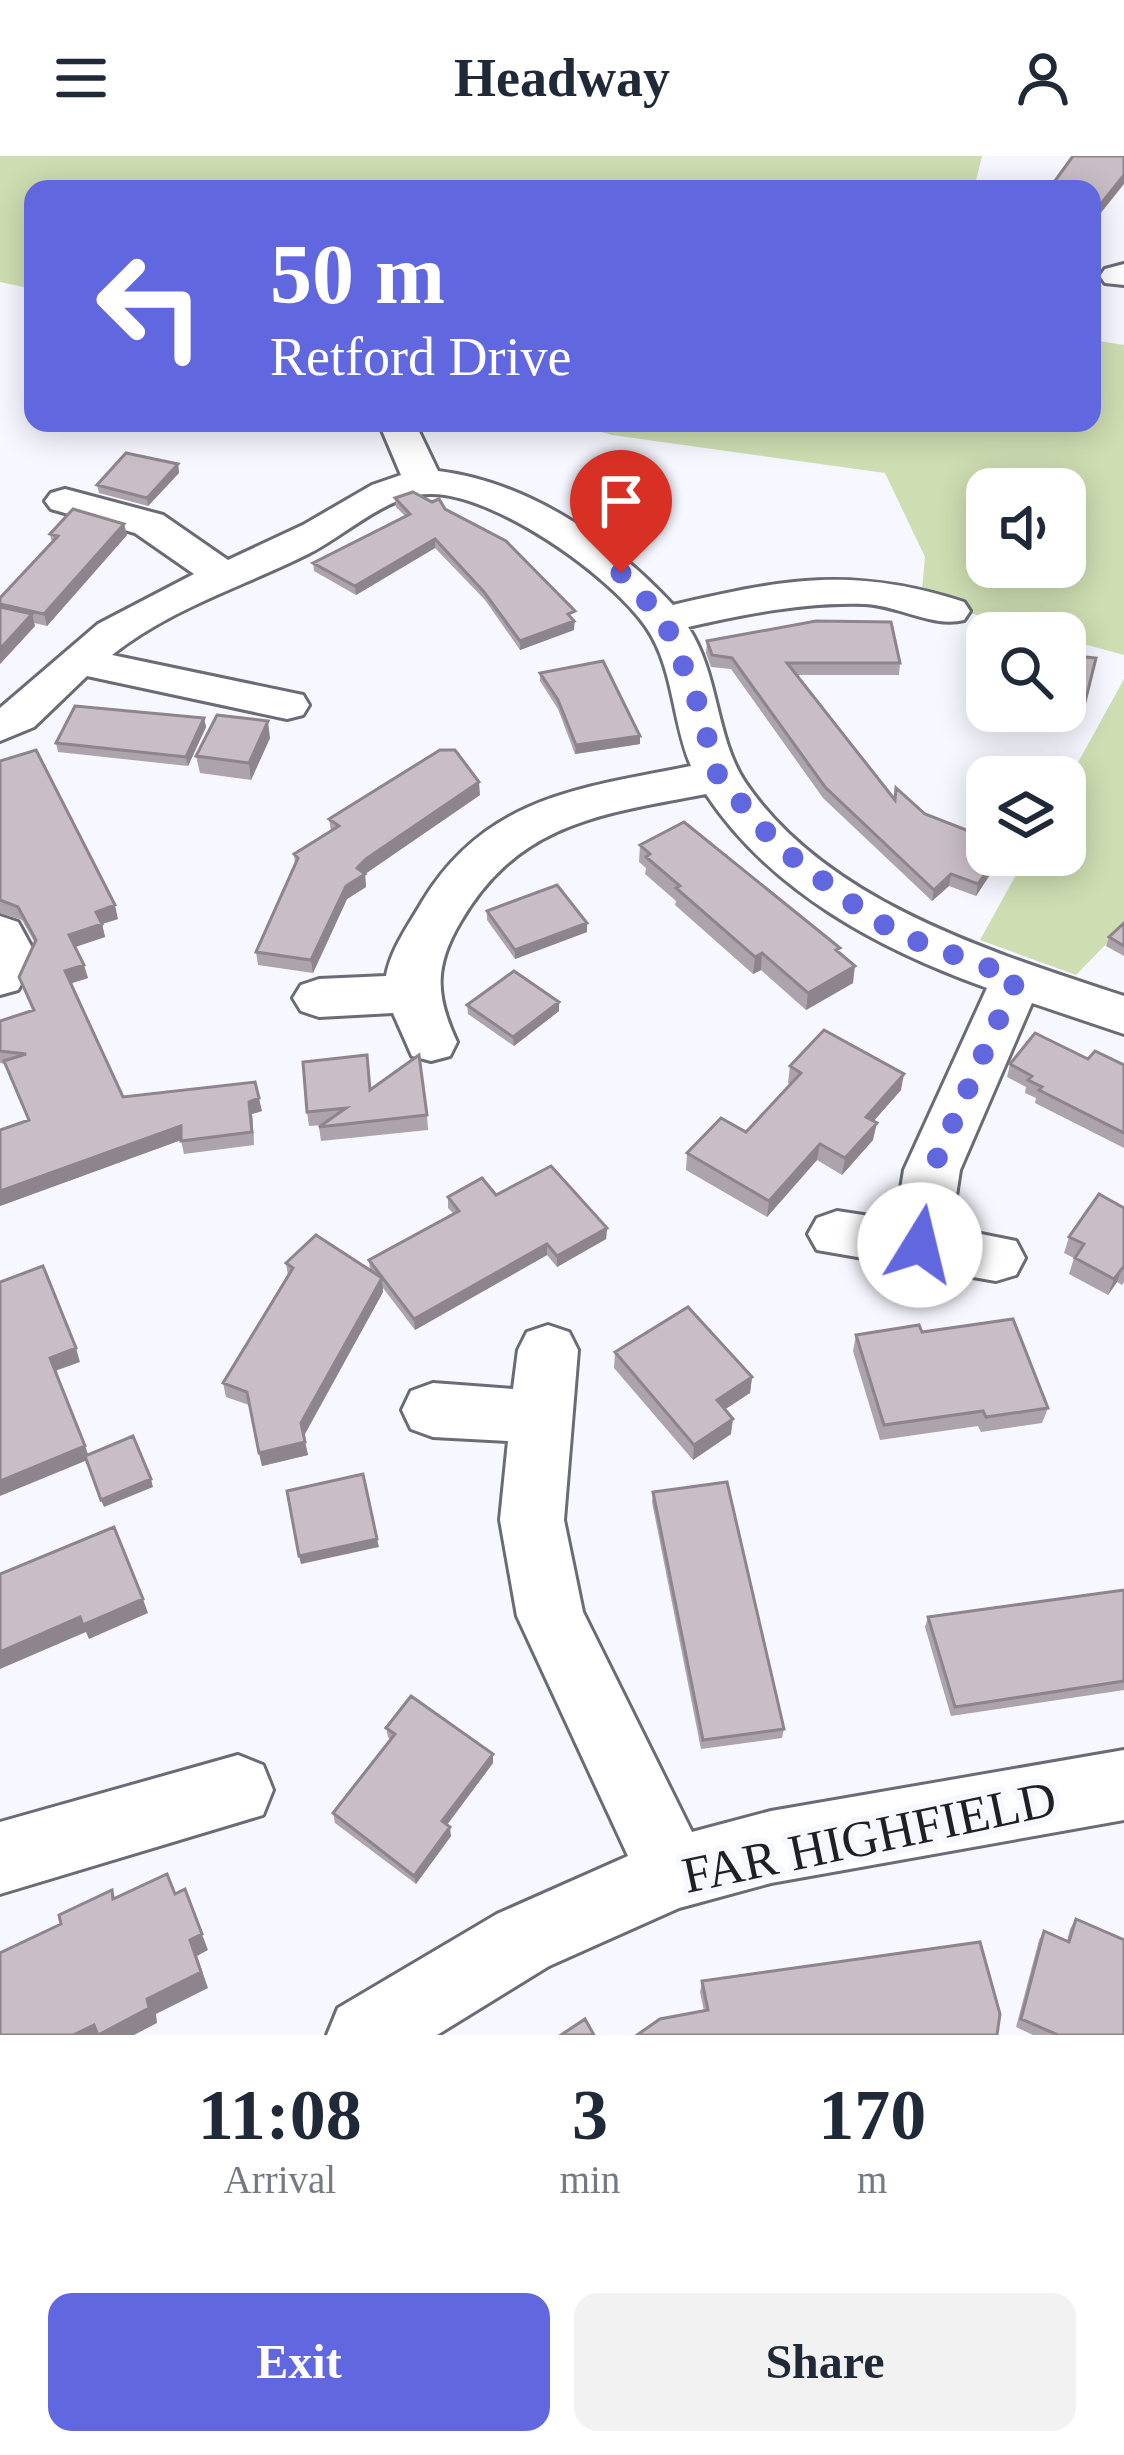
<!DOCTYPE html>
<style>
:root{--surface:#fff;--page:#f2f2f3;--text:#1f2937;--muted:#747a83;--accent:#6167df}
body{margin:0;font-family:Georgia,serif;background:var(--page);color:var(--text);height:100vh;display:flex;flex-direction:column;font-size:45px;white-space:nowrap}
*{box-sizing:border-box;margin:0}
p{font-size:39px;color:var(--muted)}
.icon{flex:none;width:66px;height:66px;fill:none;stroke:currentColor;stroke-width:2;stroke-linecap:round;stroke-linejoin:round}
.map{position:relative;height:1879px;overflow:hidden}
.panel{display:flex;flex-direction:column;background:var(--surface);flex:1}
.panel>*{flex:none}
.top-card{position:absolute;left:24px;top:24px;width:1077px;height:252px;border-radius:24px;box-shadow:0 6px 30px #0003;background:#6167df;color:#fff;overflow:hidden}
.controls{position:absolute;left:966px;top:312px;display:grid;gap:24px}
.controls a{display:grid;place-items:center;width:120px;height:120px;border-radius:24px;background:var(--surface);box-shadow:0 6px 30px #0003;font-size:60px}
.pin{position:absolute;display:grid;place-items:center;width:102px;height:102px;color:#fff;margin:-123px -51px;border-radius:50% 50% 50% 0;rotate:-45deg;box-shadow:0 0 12px #0007}
.pin .icon{rotate:45deg}
.me{position:absolute;width:132px;margin:-66px;rotate:9deg;stroke-linejoin:round;filter:drop-shadow(0 0 9px #0008)}
.turn{display:flex;align-items:center;gap:42px;height:252px;padding:0 48px;font-size:54px}
.turn .icon{width:156px;height:156px;stroke-width:2.5}
.turn b{display:block;font-size:84px;line-height:102px}
.eta{display:flex;justify-content:space-evenly;align-items:center;height:204px;text-align:center}
.eta b{font-size:72px;font-weight:700;line-height:84px}
.button{display:flex;gap:24px;margin-top:auto;padding:24px 48px}
.button a{flex:1;height:138px;border-radius:24px;background:var(--accent);color:#fff;font-size:48px;font-weight:700;line-height:138px;text-align:center}
.button a+a{background:var(--page);color:var(--text)}
header{display:flex;justify-content:space-between;align-items:center;height:156px;padding:0 48px;background:var(--surface);font-size:54px;font-weight:700}
.map>svg:first-child{display:block}
</style>
<header><svg class="icon" aria-label="menu" viewBox="0 0 24 24"><path d="M4 6h16M4 12h16M4 18h16"/></svg>Headway<svg class="icon" aria-label="person" viewBox="0 0 24 24"><circle cx="12" cy="8" r="4"/><path d="M4 21q1-7 8-7t8 7"/></svg></header>
<div class="map">
<svg width="1124" height="1879" viewBox="0 0 1124 1879">
<rect width="100%" height="100%" fill="#f7f7ff"/>
<!-- green -->
<path fill="#cedeb2" fill-rule="evenodd" d="M0,0H982L974,33H33V133L0,126Z
M1092,184L1124,189V499L1065,483V477H1043L962,455L956,447L922,434L925,401L885,317L612,279L569,267H1092ZM987,333H1065V411H987Z
M1124,523V770L1076,819L980,784L1027,699H1065V630Z"/>
<g fill="none" stroke-linecap="round" stroke-linejoin="round">
<!-- minor casing -->
<g stroke="#6a6b76" stroke-width="6">
<path id="minor" d="M1124,108V129L1105,127L1100,120L1105,113Z
M379,267H415L438,315C528,326 613,384 673,449C784,423 853,410 964,446L970,455L964,464C932,472 898,449 864,448C805,446 746,458 688,471C719,518 715,580 745,626C827,747 994,797 1124,840V878L1032,847L960,1014L951,1072L1016,1085L1025,1102L1016,1119L996,1125L817,1094L808,1078L817,1062L837,1055L896,1064L904,1014L987,832C879,793 771,736 706,638C602,658 519,666 461,765C434,810 435,839 457,886L450,900L431,905L412,900L393,857L319,861L301,855L293,842L301,829L319,823L386,820C391,793 408,770 422,746C485,641 580,632 691,610C672,566 674,511 646,471C610,419 495,338 431,338C388,337 345,380 308,398C242,431 171,452 112,499L303,539L309,549L303,559L287,563L87,520L34,571L0,585V552L98,468L194,418L135,377L51,353L45,345L51,337L65,333L163,359L228,404L303,369L372,329L401,319Z
M0,760L18,766L36,799L18,834L0,839Z
M548,1169L569,1176L578,1194L564,1364L583,1456L692,1676L771,1655L1124,1594V1664L771,1727L679,1752L549,1810L437,1879H327L338,1852L497,1758L628,1700L517,1460L500,1364L508,1285L433,1281L411,1273L402,1254L411,1235L433,1227L513,1233L518,1194L527,1176Z
M238,1599L263,1609L273,1634L263,1659L0,1738V1666Z"/>
</g>
<!-- minor -->
<use href="#minor" fill="#fff" fill-rule="evenodd"/>
</g>
<!-- wall -->
<path fill="#ada3aa" d="M178,308L179,317L148,350L99,337L97,329Z
M395,342L445,353L575,464L574,474L520,494L485,444L435,392L356,439L314,415L313,407L405,360L396,351Z
M124,368L127,379L47,470L34,467L35,470L0,508V442L52,386L50,378Z
M707,485L900,507L899,519H796L895,644L925,658L987,699H1003L976,740L949,730L932,745L823,642L731,513L711,511L706,497Z
M1065,499L1096,502L1081,561L1041,555H1065Z
M540,517L640,588L575,598L558,553L540,525Z
M204,562L206,571L188,610L58,596L56,587Z
M270,582L251,624L200,617L196,600Z
M0,605L118,763L102,768L105,781L75,791L88,822L70,828L123,941L262,955L252,958L254,989L184,998L181,984L0,1050L28,964L5,908L0,907V865L32,854L19,821L35,787L22,764L0,757Z
M480,639L365,718L366,731L347,743L313,817L258,809L256,796L295,708L294,698L331,675L329,663Z
M640,689L839,797L853,827L806,854L761,814L753,818L675,749L676,745L645,718L646,712L639,706Z
M487,755L587,776L515,803L487,764Z
M1124,767V800L1106,790L1109,781Z
M559,846V855L514,890L468,858L467,849Z
M1088,903L1124,909V992L1035,947L1036,942L1025,937L1026,931L1007,921L1010,908Z
M790,910L901,934L873,966V984L842,1019L817,1004L767,1061L686,1014L687,997L746,976L790,929L788,927Z
M370,934L427,959L428,974L321,985L319,971L322,969L309,970L307,956Z
M496,1039L607,1072L606,1083L557,1111L547,1099L415,1174L383,1132V1136L304,1280L308,1299L262,1310L249,1249L226,1241L223,1227L288,1120L286,1107L370,1115L369,1104L454,1058L448,1052V1041Z
M1124,1052V1126L1122,1129L1117,1126L1108,1139L1069,1118L1074,1102L1064,1097L1069,1081Z
M922,1176L1048,1252L1042,1267L981,1276L978,1270L880,1284L853,1195L856,1179Z
M615,1196L752,1221L750,1237L725,1253L731,1278L693,1304L614,1212Z
M653,1336L784,1573L782,1582L701,1593L652,1346Z
M1124,1434V1534L951,1560L925,1471L928,1461Z
M386,1572L493,1598V1607L447,1669L451,1680L416,1728L335,1667L333,1657L391,1584L388,1581Z
M1076,1763L1124,1879H1033L1016,1871L1039,1784L1044,1775L1067,1785L1070,1773Z
M702,1825L997,1879L704,1855L700,1836Z"/>
<!-- shaded-wall -->
<path fill="#8d858b" d="M1124,19V28L1092,68V59Z
M178,308L179,317L148,350L147,342Z
M124,368L127,379L47,470L44,458Z
M435,383V392L356,439L355,430Z
M32,458L35,470L0,508V493Z
M574,465V474L520,494V485Z
M204,562L206,571L188,610L186,601Z
M268,565L270,582L251,624L249,607Z
M640,580V588L575,598L576,589Z
M479,626L480,639L365,718L366,731L347,743L313,817L311,804L346,730L357,712L366,703Z
M999,699H1003L976,740L978,728Z
M951,718L949,730L932,745L934,734Z
M115,749L118,763L102,768L105,781L72,792L69,779L96,756Z
M587,767V776L515,803V794Z
M762,797L761,814L753,818L755,801Z
M84,809L88,822L68,828L65,815Z
M855,810L853,827L806,854L808,837Z
M559,846V855L514,890L513,881Z
M904,918L901,934L862,978L866,961Z
M259,942L262,955L252,958L254,989L249,946Z
M877,967L873,984L842,1019L845,1002Z
M181,970L184,983L0,1050V1035Z
M820,988L817,1004L767,1061L769,1045Z
M607,1072L606,1083L557,1111V1100Z
M547,1088V1099L415,1174L414,1163Z
M1123,1110L1117,1126L1108,1139L1114,1123Z
M382,1122L383,1136L303,1281L301,1267Z
M76,1192L80,1206L55,1215L50,1202Z
M752,1221L750,1237L715,1260L717,1244Z
M733,1263L731,1278L693,1304L694,1289Z
M305,1286L308,1299L262,1310L259,1297Z
M85,1290L90,1303L0,1340V1325Z
M151,1323L153,1331L104,1351L101,1344Z
M377,1383L379,1391L301,1408L299,1400Z
M143,1443L148,1457L89,1483L86,1476L0,1513V1496L80,1461Z
M493,1598V1607L443,1674L442,1665Z
M450,1671L451,1680L416,1728L414,1720Z
M185,1733L208,1794L197,1800L208,1832L156,1858L157,1867L134,1879H73L147,1843L190,1784Z"/>
<!-- building -->
<path fill="#c9bec6" stroke="#8d858b" stroke-width="3" d="M1073,0H1124V19L1092,59V33H1049Z
M126,297L178,308L147,342L97,329Z
M413,336L432,346L439,343L445,353L506,385L575,455L568,458L574,465L520,485L484,436L435,383L355,430L313,407L410,358L395,342Z
M73,353L124,368L44,458L0,448V442L58,380L50,378Z
M0,451L32,458L0,493Z
M816,465L891,466L900,507H787L895,644L896,632L925,658L987,682V699H999L978,728L951,718L934,734L825,631L732,502L712,499L707,485Z
M1065,499L1096,502L1085,546L1065,543Z
M603,505L640,580L576,589L558,544L540,517Z
M75,550L204,562L186,601L56,587Z
M217,559L268,565L249,607L196,600Z
M36,594L115,749L96,756L102,768L69,779L84,809L65,815L123,941L255,926L259,942L249,946L252,976L181,985V970L0,1035V974L29,964L4,905L26,898L0,895V865L34,854L19,821L36,784L18,751L0,744V605Z
M440,594H455L479,626L366,703L357,712L365,718L346,730L311,804L256,796L298,702L294,698L339,670L329,663Z
M684,666L840,792L836,794L855,810L808,837L762,797L755,801L676,732L680,730L646,701L650,698L640,689Z
M557,729L587,767L515,794L487,755Z
M1124,767V790L1109,781Z
M514,815L559,846L513,881L467,849Z
M824,874L904,918L866,961L877,967L845,1002L820,988L769,1045L687,997L721,962L746,976L801,917L790,910Z
M1035,877L1088,903L1095,895L1124,909V977L1039,934L1042,931L1028,924L1032,920L1010,908Z
M367,899L370,934L419,899L427,959L319,971L346,952L307,956L303,906Z
M551,1010L607,1072L557,1100L547,1088L414,1163L369,1104L459,1055L448,1041L482,1022L496,1039Z
M1099,1038L1124,1052V1110L1114,1123L1075,1102L1084,1088L1069,1081Z
M316,1079L382,1122L301,1267L305,1286L259,1297L247,1236L223,1227L293,1112L286,1107Z
M43,1110L76,1192L50,1202L85,1290L0,1325V1126Z
M688,1151L752,1221L717,1244L733,1263L694,1289L615,1196Z
M1013,1163L1048,1252L986,1261L983,1255L884,1269L856,1179L919,1169L922,1176Z
M133,1280L151,1323L101,1344L85,1300Z
M363,1318L377,1383L299,1400L287,1335Z
M727,1326L784,1573L703,1584L653,1336Z
M114,1371L143,1443L83,1469L80,1461L0,1496V1418Z
M1124,1434V1525L955,1551L928,1461Z
M411,1540L493,1598L442,1665L450,1671L414,1720L333,1657L395,1578L386,1572Z
M167,1718L175,1738L185,1733L202,1778L190,1784L201,1816L147,1843L149,1852L98,1879L94,1869L73,1879H0V1797L61,1768L59,1759L112,1734L113,1743Z
M1076,1763L1124,1784V1879H1058L1021,1863L1044,1775L1069,1786Z
M980,1786L1000,1858L997,1879H637L660,1863L708,1854L702,1825Z
M585,1863L594,1879H561Z"/>
<g fill="none" stroke-linecap="round" stroke-linejoin="round">
<!-- route -->
<path stroke="#6167df" stroke-width="21" stroke-dasharray="0 37.8" d="M621,417L664,464L694,535L718,620L778,690L870,761L908,782L1017,822L932,1014L920,1089"/>
</g>
<g text-anchor="middle" stroke-width="12" stroke-linejoin="round" paint-order="stroke">
<!-- near-street labels -->
<g font-size="51" fill="#1f2024" stroke="#f7f7ff">
<text transform="translate(869 1680) rotate(-12)" y="18">FAR HIGHFIELD</text>
</g>
</g>
</svg>
<div class="controls">
<a><svg class="icon" aria-label="sound" viewBox="0 0 24 24"><path d="M4 9h4l5-4v14l-5-4H4zM17 9q2 3 0 6"/></svg></a>
<a><svg class="icon" aria-label="search" viewBox="0 0 24 24"><circle cx="10" cy="10" r="6"/><path d="M15 15l6 6"/></svg></a>
<a><svg class="icon" aria-label="layers" viewBox="0 0 24 24"><path d="M12 4l9 5-9 5-9-5zM3 14l9 5 9-5"/></svg></a>
</div>
<div class="pin" style="left:621px;top:417px;background:#d93025"><svg class="icon" aria-label="arrive" viewBox="0 0 24 24"><path d="M6 21V4h12l-3 4 3 4H6"/></svg></div>
<svg class="me" style="left:920px;top:1089px" viewBox="-20 -20 40 40"><circle r="19" fill="#fff"/><path d="M0-13L10 11 0 6-10 11z" fill="#6167df"/></svg>
<div class="top-card">
<div class="turn"><svg class="icon" aria-label="left" viewBox="0 0 24 24"><path d="M17 20v-9H6M10 6l-5 5 5 5"/></svg><div><b>50 m</b>Retford Drive</div></div>
</div>
</div>
<section class="panel">
<div class="eta">
<div><b>11:08</b><p>Arrival</p></div>
<div><b>3</b><p>min</p></div>
<div><b>170</b><p>m</p></div>
</div>
<div class="button"><a>Exit</a><a>Share</a></div>
</section>
